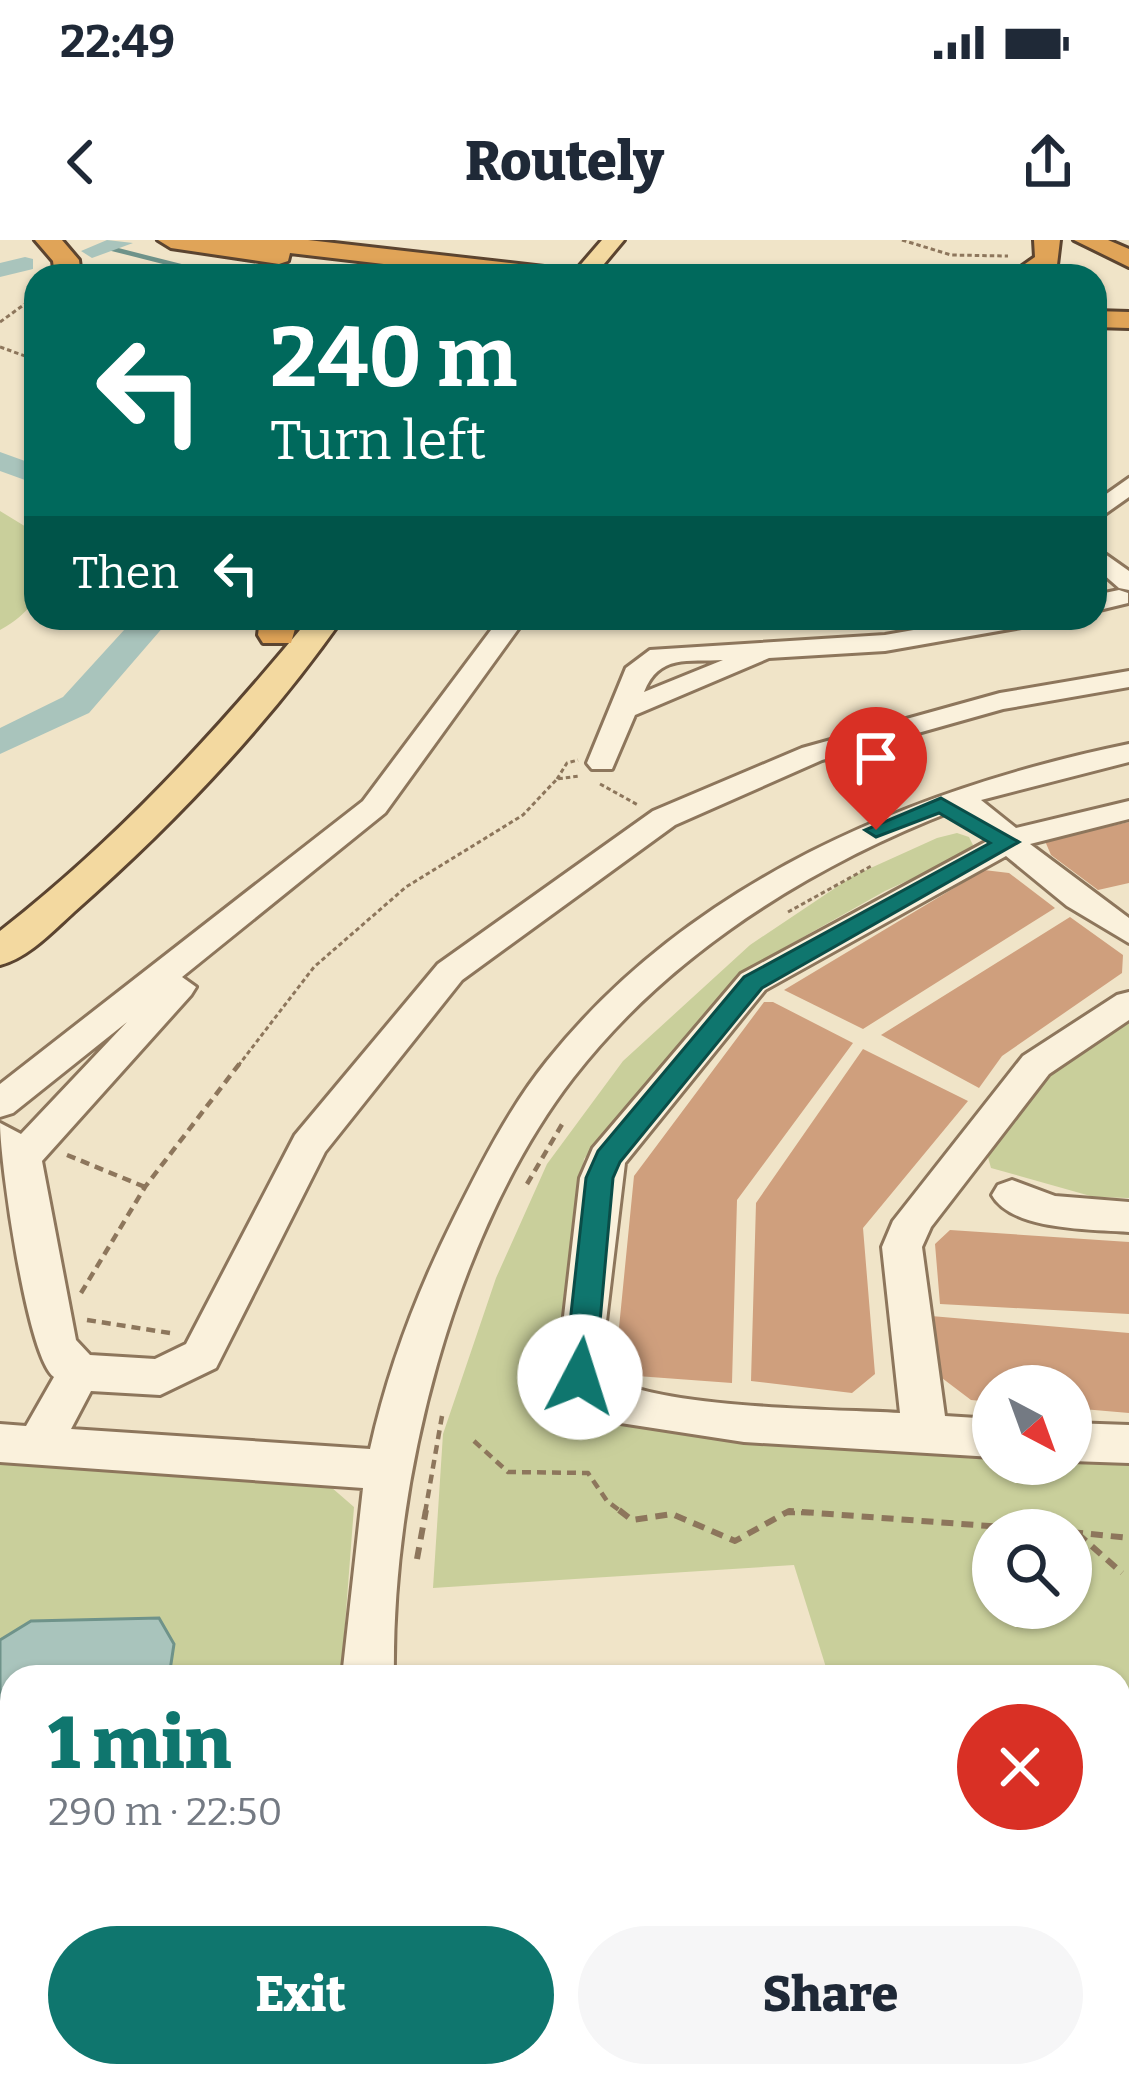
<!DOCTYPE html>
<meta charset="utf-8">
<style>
:root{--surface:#fff;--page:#f6f6f7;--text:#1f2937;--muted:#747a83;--accent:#0f766e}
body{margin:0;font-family:Bitter,serif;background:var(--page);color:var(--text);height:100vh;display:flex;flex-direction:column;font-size:45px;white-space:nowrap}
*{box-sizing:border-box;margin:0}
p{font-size:39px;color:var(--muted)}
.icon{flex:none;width:66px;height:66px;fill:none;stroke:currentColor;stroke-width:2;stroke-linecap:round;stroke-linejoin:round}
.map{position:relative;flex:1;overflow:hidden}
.panel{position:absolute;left:0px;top:1425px;width:1131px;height:423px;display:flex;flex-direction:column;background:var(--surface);border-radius:36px 36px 0 0;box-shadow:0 3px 9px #0004}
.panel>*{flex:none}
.top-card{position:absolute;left:24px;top:24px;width:1083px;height:366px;border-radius:36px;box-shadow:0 3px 9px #0004;background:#00695c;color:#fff;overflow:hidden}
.needle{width:78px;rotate:139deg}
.tools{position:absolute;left:972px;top:1125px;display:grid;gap:24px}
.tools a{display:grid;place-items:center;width:120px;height:120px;border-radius:50%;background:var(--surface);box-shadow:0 3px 9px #0004;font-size:60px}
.pin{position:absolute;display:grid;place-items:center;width:102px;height:102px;color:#fff;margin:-123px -51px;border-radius:50% 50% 50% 0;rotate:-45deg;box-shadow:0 0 12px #0007}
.pin .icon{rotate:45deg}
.me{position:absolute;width:132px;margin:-66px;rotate:5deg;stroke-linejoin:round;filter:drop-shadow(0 0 9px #0008)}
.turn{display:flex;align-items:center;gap:42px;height:252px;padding:0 48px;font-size:54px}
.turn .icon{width:156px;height:156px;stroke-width:2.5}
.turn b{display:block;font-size:84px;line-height:102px}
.then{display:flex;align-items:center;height:114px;padding:0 48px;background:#0003;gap:24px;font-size:45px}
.round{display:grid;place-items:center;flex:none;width:126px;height:126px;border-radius:63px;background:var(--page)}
.headline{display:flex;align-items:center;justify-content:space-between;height:204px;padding:0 48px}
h1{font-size:72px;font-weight:800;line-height:90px;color:var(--accent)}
.primary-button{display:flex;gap:24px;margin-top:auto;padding:24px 48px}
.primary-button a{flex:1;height:138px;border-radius:72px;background:var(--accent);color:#fff;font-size:48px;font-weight:800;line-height:138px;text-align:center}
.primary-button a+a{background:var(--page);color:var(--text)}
.status{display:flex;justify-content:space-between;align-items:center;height:84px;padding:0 60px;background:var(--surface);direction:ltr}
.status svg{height:33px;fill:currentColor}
header{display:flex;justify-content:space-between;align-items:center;height:156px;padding:0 48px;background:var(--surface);font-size:54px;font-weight:800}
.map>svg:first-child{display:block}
</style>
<div class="status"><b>22:49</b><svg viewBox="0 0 49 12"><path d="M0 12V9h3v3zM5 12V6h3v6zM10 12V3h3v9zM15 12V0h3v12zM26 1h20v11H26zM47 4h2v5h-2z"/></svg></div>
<header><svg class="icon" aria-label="back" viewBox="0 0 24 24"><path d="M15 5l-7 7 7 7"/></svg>Routely<svg class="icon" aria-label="share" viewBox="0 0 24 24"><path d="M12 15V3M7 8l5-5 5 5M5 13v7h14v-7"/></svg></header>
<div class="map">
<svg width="1129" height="1847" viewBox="0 0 1129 1847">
<rect width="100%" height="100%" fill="#f0e4c8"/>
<!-- green -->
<path fill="#c9cf9b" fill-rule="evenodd" d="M0,271L36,293C36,344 49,362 0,390Z
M957,593L969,597L973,605L966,614L885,651L766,718L719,756L584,919L562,1135L571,1154L993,1207V1224H1071V1212L1129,1216V1467L1119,1469V1437H829L794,1325L433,1348L443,1194L496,1038L547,924L623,821L750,705L853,636L937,598ZM993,1290H1071V1368H993Z
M1129,774V958L1094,957L991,928L986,910L1040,837Z
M0,1218L316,1234L354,1267L341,1437H12V1836H335L337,1847H0Z"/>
<!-- water -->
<path fill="#a9c4bc" stroke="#6f938a" stroke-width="3" d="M159,1378L174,1404L169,1437H12V1836H125L124,1847H0V1400L31,1381Z"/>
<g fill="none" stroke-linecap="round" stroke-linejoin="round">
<!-- stream -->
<path stroke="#6f938a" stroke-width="4.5" d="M109,8L192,29"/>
<!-- river -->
<path fill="#a9c4bc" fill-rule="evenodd" d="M107,0L133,3L92,18L81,11Z
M25,17L33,19V29L0,37V23Z
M0,212L36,225V244L0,231Z
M135,378H171L89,473L0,514V488L63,457Z"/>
</g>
<!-- building -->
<path fill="#cf9f7d" d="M1129,582V643L1098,650L1051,615L1045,601Z
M984,630L1009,633L1055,668L863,789L784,750Z
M1070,677L1123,715L1122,733L1002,816L979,848L881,795Z
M764,762H773L853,803L737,960L732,1143L637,1136L616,1118L634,936Z
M863,809L968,861L863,988L875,1134L852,1153L751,1141L756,963Z
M950,990L1129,1002V1074L940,1064L935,1004Z
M931,1076L1129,1093V1173L1071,1168V1146H993V1162L971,1160L938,1135Z
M1129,1544V1750L1123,1752L1119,1547Z
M748,1836H953L958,1847H753Z"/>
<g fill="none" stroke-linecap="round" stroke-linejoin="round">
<!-- minor casing -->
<g stroke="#8d765c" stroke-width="6">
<path id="minor" d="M1129,238V257L1095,281V262Z
M1095,307L1129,331V350L1119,348L1095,327Z
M1119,350L1128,353V363L1095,371V355Z
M500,378H526L385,573L182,737L196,747L191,755L42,921L76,1100L90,1115L155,1119L186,1104L295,895L438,724L653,571L802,508L1000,453L1129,431V447L1003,469L822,520L675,585L462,740L325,912L216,1128L160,1155L91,1151L71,1189L370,1209C388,1128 417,1052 454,978C481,924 509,868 547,821C690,642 911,549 1129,504V522L981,560L1016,588L1129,561V579L1030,604L1129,678V703L1067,666L1006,616L765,750L625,923L601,1123L605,1136C660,1169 830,1169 900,1173L882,1007L893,981L1023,816L1117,755L1129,752V780L1049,834L931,987L922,1007L945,1176L993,1179V1217L744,1202L614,1182L573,1162L557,1137L580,938L593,908L741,734L991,599L955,570C810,626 669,714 573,838C453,994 391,1243 394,1437H342L363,1248L0,1222V1184L26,1186L54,1137C27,1118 0,921 0,883L21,894L127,782L13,873L0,877V844L363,561Z
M982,378H1040L1027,386L885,411L769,418L635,475L612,529H592L587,523L626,428L650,410L885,395ZM723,420L644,452C659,414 688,422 723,420Z
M1012,940L1055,956L1129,962V992C1092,989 1012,991 992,955L998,945Z
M1071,1183L1129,1185V1223L1071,1221Z
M1129,1461V1511L1119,1513V1463Z
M1119,1816L1129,1847H1071L1067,1836H1119Z
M381,1836H441L442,1840L444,1836H527L523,1847H384Z
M948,1836H1009L1013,1847H952Z"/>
</g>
<!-- major casing -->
<g stroke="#5b4430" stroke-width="6">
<path id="major" d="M602,0H624L594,36H571Z
M310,378H343C267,486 173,585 74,672C53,691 28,718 0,725V691C117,600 216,492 310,378Z"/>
</g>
<!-- highway casing -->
<g stroke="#5b4430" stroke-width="6">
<path id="highway" d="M35,0H62L79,20L81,36H55L53,21Z
M158,0H308L553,28L566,36H486L290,13L288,21L279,24L171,8Z
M1034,0H1060L1057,25L1040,36H1008L1035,17Z
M1074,0H1108L1129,9V27Z
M1095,71L1129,72V88L1095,87Z
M260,378H298L291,403H263L258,395Z"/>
</g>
<!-- path-far2 -->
<path stroke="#8d765c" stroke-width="3" stroke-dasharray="4.5 3" stroke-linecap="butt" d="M902,0L951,15L1008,16
M0,82L36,56
M0,107L28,117
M557,539L567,523L578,520
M600,544L638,565
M788,672L873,625
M238,826L314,727L406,647L523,575L557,539L579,536"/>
<!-- path-far1 -->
<path stroke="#8d765c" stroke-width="4.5" stroke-dasharray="9 6" stroke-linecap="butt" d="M67,915L145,947
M527,944L564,881
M81,1053L145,947L240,823
M87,1080L170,1093
M474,1201L508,1232L588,1233L607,1261L623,1273
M425,1273L442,1176
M786,1273H814"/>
<!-- path -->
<path stroke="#8d765c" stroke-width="6" stroke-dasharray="12 8" stroke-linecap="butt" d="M619,1270L632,1280L672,1274L735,1301L789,1271L1043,1290
M1071,1292L1129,1298
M1077,1293L1122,1333
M417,1319L426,1270"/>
<!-- minor -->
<use href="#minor" fill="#faf1dc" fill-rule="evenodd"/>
<!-- major -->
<use href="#major" fill="#f3d9a0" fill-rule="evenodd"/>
<!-- highway -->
<use href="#highway" fill="#e0a458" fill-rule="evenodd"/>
</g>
<!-- route -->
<path fill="#0f766e" stroke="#0a4d48" stroke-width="3" d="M941,558L1019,602L762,748L620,922L613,938L595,1137L591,1146L580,1150L569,1146L564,1137L586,938L598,911L744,737L990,603L939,573L876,597L865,590Z"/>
</svg>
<div class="tools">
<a><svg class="needle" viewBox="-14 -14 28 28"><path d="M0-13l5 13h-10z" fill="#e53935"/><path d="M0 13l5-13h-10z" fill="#747a83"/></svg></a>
<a><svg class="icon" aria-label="search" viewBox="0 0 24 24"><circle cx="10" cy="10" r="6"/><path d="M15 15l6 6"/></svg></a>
</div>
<div class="pin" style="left:876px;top:590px;background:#d93025"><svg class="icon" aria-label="arrive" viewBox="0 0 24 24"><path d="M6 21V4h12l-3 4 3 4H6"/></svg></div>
<svg class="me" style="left:580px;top:1137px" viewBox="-20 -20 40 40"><circle r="19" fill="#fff"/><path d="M0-13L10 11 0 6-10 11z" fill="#0f766e"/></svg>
<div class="top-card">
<div class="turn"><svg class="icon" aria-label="left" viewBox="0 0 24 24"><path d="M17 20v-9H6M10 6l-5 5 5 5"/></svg><div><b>240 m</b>Turn left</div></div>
<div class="then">Then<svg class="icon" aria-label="left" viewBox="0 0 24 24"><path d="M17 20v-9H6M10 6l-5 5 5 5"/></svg></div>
</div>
<section class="panel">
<div class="headline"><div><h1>1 min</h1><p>290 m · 22:50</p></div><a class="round" style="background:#d93025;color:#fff"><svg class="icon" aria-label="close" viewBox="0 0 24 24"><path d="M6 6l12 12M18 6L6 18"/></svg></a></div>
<div class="primary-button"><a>Exit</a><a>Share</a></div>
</section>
</div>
